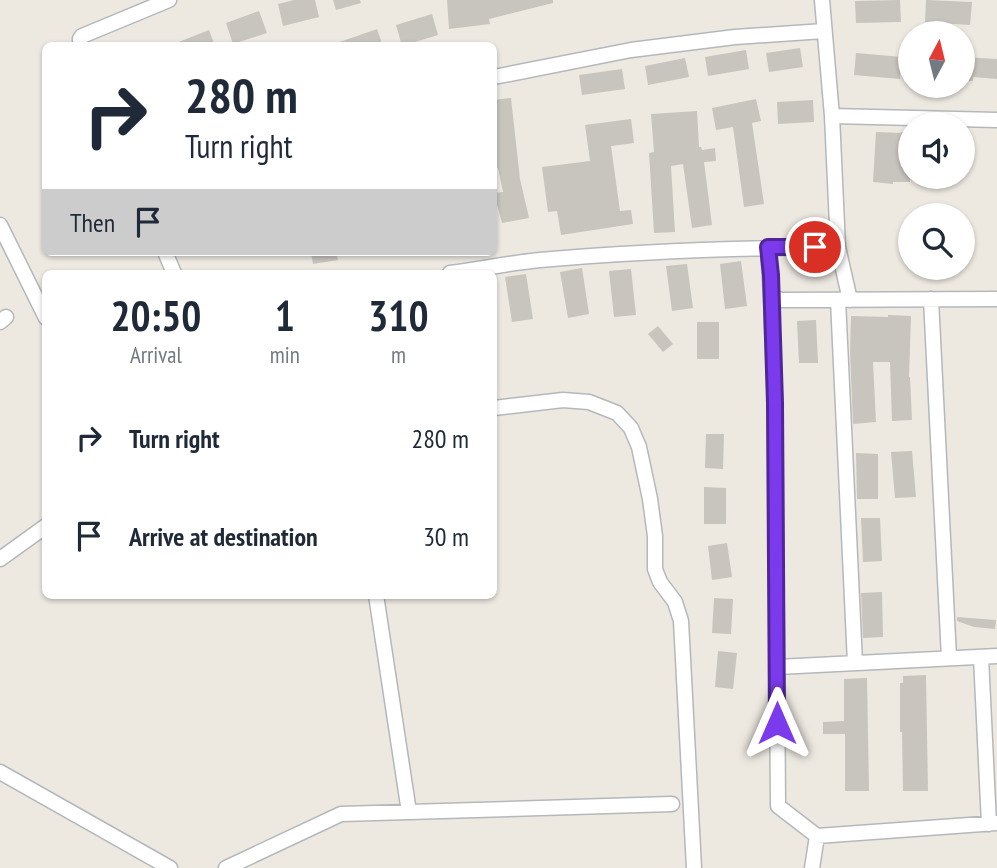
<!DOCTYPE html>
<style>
:root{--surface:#fff;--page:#f2f2f3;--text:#1f2937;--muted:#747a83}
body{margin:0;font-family:"PT Sans Narrow",sans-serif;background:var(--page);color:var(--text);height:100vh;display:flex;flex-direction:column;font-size:26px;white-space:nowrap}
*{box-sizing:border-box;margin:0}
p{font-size:23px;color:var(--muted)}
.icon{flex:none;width:38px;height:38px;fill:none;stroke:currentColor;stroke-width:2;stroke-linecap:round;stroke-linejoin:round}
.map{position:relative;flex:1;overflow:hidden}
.details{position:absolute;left:42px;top:270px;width:455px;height:329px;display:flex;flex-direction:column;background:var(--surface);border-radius:10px;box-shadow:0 2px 5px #0004}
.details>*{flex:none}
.banner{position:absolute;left:42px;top:42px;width:455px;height:214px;border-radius:10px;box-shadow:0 2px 5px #0004;background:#fff;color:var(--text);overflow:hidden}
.needle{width:46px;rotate:7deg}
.tools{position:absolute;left:898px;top:21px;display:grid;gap:14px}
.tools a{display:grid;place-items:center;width:77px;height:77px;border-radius:50%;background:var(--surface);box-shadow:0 2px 5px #0004;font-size:35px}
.pin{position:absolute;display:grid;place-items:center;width:60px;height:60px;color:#fff;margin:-30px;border:4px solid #fff;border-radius:50%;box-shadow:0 2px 7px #0007}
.me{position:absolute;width:77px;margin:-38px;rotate:0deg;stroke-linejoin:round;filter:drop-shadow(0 0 5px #0008)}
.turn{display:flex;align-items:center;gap:24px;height:147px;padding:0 28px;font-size:32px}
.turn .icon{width:91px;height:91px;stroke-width:2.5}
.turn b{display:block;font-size:49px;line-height:60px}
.then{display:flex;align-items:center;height:66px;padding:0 28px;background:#0003;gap:14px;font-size:26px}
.eta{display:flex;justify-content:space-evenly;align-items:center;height:119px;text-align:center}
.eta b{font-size:42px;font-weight:800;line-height:49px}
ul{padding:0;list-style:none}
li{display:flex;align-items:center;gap:21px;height:98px;padding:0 28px}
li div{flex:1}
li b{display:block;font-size:26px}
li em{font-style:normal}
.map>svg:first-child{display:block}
</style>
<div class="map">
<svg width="997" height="868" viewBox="0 0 997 868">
<rect width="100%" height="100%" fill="#ede9e1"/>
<!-- building -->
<path fill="#c8c4be" d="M294,0H315L319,17L283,26L278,4Z
M333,0H360L361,3L336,10Z
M447,0H553V3L489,19L490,24L449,29Z
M900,0L901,22L856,23L855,1Z
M926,0L972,2L970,25L925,22Z
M259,11L267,33L233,44L226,23Z
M432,14L438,35L402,46L396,25Z
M377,29L383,46H335L334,44Z
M209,30L215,46H171V45Z
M800,48L803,67L769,72L766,53Z
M746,50L749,69L708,76L705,57Z
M856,53L902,57L900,79L854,75Z
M962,57L997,59V79L973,77V81H962Z
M685,58L689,77L648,85L645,66Z
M622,69L625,89L582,95L579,75Z
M511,98L520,179L529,218L502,223L494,193L503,192L498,168H495L494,151V100Z
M756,99L761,121L752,123L764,204L744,207L733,127L716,130L712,108Z
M813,100L814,122L778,124L777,102Z
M697,111L699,147H701L702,150L715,148L716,161L704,162L712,225L692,228L683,164L671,166L675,232L654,233L649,153L654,152L651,114Z
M631,119L634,143L611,146L620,211L631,210L633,224L561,235L557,211L548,212L542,167L590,161L585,125Z
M876,132L901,133L900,132H910V182H893V184L873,182Z
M311,252H336L338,260L313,264Z
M741,261L747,306L725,309L720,264Z
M687,264L693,308L672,311L666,266Z
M582,268L589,314L568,318L560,272Z
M631,269L636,315L614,317L609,271Z
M526,274L533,319L512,322L505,277Z
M888,315L911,316L909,377H910L912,420L892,421L890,362H873L876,422L853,424L850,352L851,316L888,317Z
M816,320L818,363H799L797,321Z
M697,322H719V359H697Z
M658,326L673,344L663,352L648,334Z
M706,434H724L723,469L705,468Z
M912,451L916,497L895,498L891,452Z
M856,453L878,454V499H857Z
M704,487L726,488V524H704Z
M861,518H880L882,561L863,562Z
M727,543L732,577L712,580L708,546Z
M882,592L883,637L863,638L861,593Z
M714,598L733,599L731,634L712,633Z
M957,617L996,620L995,629L974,627L957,621Z
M718,651L737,653L733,689L715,687Z
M926,675L928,791H903L902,732H900V683H903V676Z
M867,678L869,791H845V734H823V722L844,721V679Z"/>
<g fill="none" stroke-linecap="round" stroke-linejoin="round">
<!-- minor casing -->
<g stroke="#b4b8bc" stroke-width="17">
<path id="minor" d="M822,0L832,116L997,120
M80,46V39L82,36L169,0
M494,77L631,50L735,37L824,31
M832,116L838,247L850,300
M0,225L46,318
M768,247L771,297L782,300L997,299
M165,252L174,273
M450,273C480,269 510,263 540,260C639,251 739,248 838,247
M771,297L775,403L778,806L817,836L997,823
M931,299L949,658
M838,300L855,663
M0,322L6,317
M494,408L563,400L589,402L617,413L631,428L639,447L650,499L655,536V569L660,582L675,602L681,621L694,868
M0,559L46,526
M376,595L409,812
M981,657L989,824
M777,667L997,656
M0,772L170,868
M226,868L341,814L672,804
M812,868L817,836"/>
</g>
<!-- minor -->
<use href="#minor" stroke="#fff" stroke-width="14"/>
</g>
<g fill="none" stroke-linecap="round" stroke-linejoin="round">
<!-- route casing -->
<g stroke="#51269a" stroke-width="18">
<path id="route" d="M777,723L775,403L771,275L768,247H815"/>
</g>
<!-- route -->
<use href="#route" stroke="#7c3aed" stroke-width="12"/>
</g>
</svg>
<div class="tools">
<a><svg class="needle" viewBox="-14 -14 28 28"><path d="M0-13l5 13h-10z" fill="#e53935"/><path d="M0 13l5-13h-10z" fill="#747a83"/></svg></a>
<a><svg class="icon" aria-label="sound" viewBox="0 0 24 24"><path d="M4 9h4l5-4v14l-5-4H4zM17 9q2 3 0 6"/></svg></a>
<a><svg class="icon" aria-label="search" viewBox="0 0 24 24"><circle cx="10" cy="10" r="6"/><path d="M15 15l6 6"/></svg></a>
</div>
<div class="pin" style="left:815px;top:247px;background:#d93025"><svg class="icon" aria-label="arrive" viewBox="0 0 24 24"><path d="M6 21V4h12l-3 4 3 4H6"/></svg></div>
<svg class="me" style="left:777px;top:723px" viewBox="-20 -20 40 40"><path d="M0-17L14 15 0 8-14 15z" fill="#7c3aed" stroke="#fff" stroke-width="4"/></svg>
<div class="banner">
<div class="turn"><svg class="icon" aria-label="right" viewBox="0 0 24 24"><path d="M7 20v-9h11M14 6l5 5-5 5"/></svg><div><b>280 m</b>Turn right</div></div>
<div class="then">Then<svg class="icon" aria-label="arrive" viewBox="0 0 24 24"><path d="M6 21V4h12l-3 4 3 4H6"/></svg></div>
</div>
<section class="details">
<div class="eta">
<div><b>20:50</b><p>Arrival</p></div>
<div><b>1</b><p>min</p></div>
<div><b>310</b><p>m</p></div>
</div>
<ul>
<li><svg class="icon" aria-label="right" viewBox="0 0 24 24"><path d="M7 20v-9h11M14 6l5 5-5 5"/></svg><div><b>Turn right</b></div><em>280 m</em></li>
<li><svg class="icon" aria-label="arrive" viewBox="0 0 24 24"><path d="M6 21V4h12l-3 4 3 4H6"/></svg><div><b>Arrive at destination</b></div><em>30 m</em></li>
</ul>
</section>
</div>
